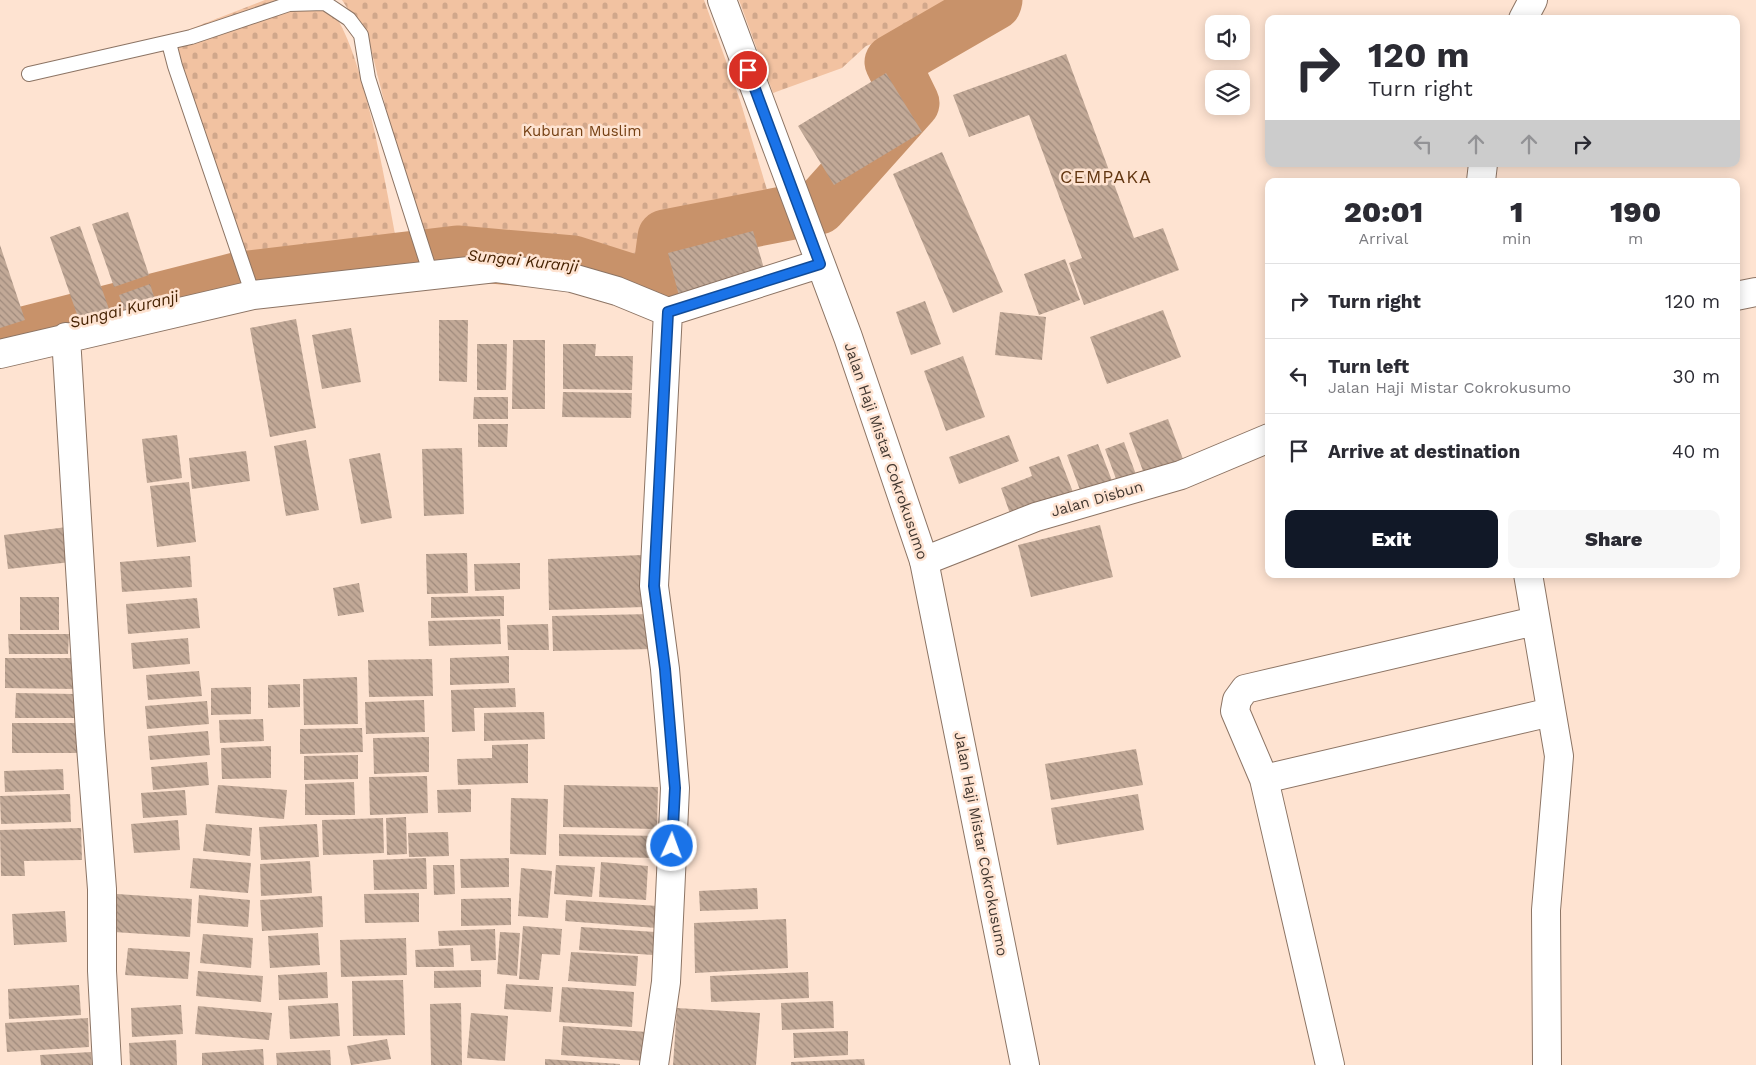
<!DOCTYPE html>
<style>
:root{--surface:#fff;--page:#f7f7f7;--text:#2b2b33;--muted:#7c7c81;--line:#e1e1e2;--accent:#111827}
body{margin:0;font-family:"Work Sans",sans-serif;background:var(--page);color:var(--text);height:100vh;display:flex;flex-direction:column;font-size:19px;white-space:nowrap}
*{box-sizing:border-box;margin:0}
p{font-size:16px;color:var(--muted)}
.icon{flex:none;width:28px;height:28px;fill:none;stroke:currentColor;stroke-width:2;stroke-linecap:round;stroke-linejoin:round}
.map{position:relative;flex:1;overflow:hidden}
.sheet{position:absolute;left:1265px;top:178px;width:475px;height:400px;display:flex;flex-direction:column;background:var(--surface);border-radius:10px;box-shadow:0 2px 12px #0003}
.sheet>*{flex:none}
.top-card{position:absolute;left:1265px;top:15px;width:475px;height:152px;border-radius:10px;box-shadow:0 2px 12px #0003;background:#fff;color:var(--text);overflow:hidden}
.tools{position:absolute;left:1205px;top:15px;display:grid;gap:10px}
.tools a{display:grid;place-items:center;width:45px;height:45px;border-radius:10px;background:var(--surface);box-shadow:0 2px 12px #0003;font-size:25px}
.pin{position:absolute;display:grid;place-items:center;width:42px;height:42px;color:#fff;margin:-21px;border:2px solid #fff;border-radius:50%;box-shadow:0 1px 5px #0007}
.me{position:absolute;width:55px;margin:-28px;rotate:2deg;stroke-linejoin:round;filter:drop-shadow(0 0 4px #0008)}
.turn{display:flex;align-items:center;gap:18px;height:105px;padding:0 20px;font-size:22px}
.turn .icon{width:65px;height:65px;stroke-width:2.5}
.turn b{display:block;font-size:35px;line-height:42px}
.lanes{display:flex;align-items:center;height:48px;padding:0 20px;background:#0003;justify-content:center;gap:25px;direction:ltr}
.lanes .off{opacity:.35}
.eta{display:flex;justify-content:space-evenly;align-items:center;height:85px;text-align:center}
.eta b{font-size:30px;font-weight:800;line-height:35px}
.primary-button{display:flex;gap:10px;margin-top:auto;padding:10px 20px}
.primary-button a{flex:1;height:58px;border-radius:10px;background:var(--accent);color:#fff;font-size:20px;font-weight:800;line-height:58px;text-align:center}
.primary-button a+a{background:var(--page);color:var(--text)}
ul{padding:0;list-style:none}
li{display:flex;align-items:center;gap:15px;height:75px;padding:0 20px;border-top:1px solid var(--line)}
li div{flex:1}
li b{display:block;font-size:19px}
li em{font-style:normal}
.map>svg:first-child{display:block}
</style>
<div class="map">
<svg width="1756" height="1065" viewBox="0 0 1756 1065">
<defs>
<pattern id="cemetery-stones" width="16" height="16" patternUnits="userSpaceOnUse" patternTransform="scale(1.25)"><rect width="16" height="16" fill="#f2c2a1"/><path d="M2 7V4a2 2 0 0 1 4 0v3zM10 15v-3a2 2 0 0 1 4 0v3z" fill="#d1a78b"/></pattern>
<pattern id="building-back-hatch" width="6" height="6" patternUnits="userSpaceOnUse" patternTransform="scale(1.25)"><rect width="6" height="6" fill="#c2a997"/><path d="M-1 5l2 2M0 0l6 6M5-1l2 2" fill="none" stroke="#9f8a7c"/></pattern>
</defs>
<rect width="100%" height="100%" fill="#fee3d1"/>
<!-- cemetery -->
<path fill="url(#cemetery-stones)" d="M265,0C282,0 311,0 325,5C362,29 390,211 400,259L240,279L180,66L177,34Z
M342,0H704L739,97L771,203L653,241L658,290C623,278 588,263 552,257C509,251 464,253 422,253L369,41Z
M739,0H974L941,42L921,58L888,38L866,46L842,68L773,93Z"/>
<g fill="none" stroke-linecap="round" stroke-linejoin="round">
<!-- river -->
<path stroke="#c8926a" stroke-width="55" d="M0,340L240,279L457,253L573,263L658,290L665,237L819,207L912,103L892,62L994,3L995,0"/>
</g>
<!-- building -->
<path fill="url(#building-back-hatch)" d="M1066,54L1134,238L1163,228L1179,270L1084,305L1069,263L1082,258L1029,115L969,137L953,95Z
M886,73L922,132L834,185L798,126Z
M942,152L1003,292L953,313L893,174Z
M128,212L149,275L114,287L92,224Z
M80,226L110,312L80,323L50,237Z
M753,231L765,272L679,296L668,253Z
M0,245L25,320L0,328Z
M1065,259L1080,300L1039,315L1024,274Z
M150,284L156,303L125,313L119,295Z
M925,301L941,344L911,355L896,312Z
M1163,310L1181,357L1107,384L1090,337Z
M1000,312L1046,317L1042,360L995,355Z
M296,319L316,428L270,437L250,328Z
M439,320H468L467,382L439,381Z
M351,328L361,382L322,389L312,335Z
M513,340H545V409H512Z
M477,344H507L506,390H477Z
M563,344H596L595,356H633L632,390L563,389Z
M963,356L985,417L946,431L924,371Z
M563,392L632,393L631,418L562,417Z
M474,397H508V419H473Z
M1168,419L1186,467L1147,482L1129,433Z
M478,424H508L507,447H478Z
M177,435L182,478L147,483L142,439Z
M1009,435L1019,461L959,484L949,457Z
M306,440L319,510L286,516L274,446Z
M1124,442L1138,480L1119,487L1105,449Z
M1098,444L1114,486L1083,498L1067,455Z
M462,448L464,514L424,516L422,449Z
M246,451L250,481L192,489L189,458Z
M380,453L392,518L361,524L349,459Z
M1059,456L1076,500L1013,522L1001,488L1032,476L1029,467Z
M189,482L196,542L157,547L150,486Z
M1100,525L1113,577L1031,597L1018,545Z
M67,527L71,562L8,569L4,535Z
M467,553L468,593L427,594L426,554Z
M642,555L644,607L549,610L548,559Z
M190,556L192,587L122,592L120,562Z
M520,563V589L475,591L474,564Z
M359,583L364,612L338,616L333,588Z
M504,596V616L431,618V597Z
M20,597H59V630H20Z
M197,598L200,628L128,634L126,604Z
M652,614L653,649L553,651L552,616Z
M500,619L501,644L429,646L428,621Z
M548,624L549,650H508L507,625Z
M8,634H69L68,654H9Z
M188,638L190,664L133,669L131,643Z
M509,656V683L450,685V658Z
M5,658H75V689L5,688Z
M432,659L433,696L369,697L368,660Z
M199,671L202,696L148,700L146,675Z
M357,677L358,724L304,725L303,679Z
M300,684V707L268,708V685Z
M251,687V714L211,715V688Z
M515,688L516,707L474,708L475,731L452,732L451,690Z
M16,693L74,694V718H15Z
M424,700L425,732L366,734L365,702Z
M207,701L209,724L147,729L145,706Z
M544,712L545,739L484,741V713Z
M263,719L264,741L220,743L219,720Z
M12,723H81L80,753H12Z
M362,728L363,752L300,754V729Z
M208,731L210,755L150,760L148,736Z
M429,737V772L374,774L373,738Z
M528,744V783L458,785L457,759L492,758V745Z
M271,746V778L222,779L221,748Z
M1136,749L1143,785L1051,800L1045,764Z
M358,755V779L304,780V756Z
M207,762L209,785L153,790L151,767Z
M63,769L64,790L5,792L4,771Z
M427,776L428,813L370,815L369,777Z
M354,782L355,815H305V784Z
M218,785L287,790L284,819L215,813Z
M564,785L658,787L657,829L563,827Z
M471,789V812L438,813L437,790Z
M185,790L187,815L143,818L141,793Z
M70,794L71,822L1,824L0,796Z
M1138,794L1144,830L1057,845L1051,808Z
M511,798L548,799L546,855L510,854Z
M406,817L407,854L387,855L386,818Z
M383,818L384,853L323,855L322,820Z
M178,820L180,850L134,853L131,824Z
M206,824L252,828L250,856L203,851Z
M317,824L319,857L261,860L259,827Z
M81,828L82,860L24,861L25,876H1L0,830Z
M448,832L449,856L409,857L408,833Z
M559,834L658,836L657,858L559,856Z
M193,858L251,863L248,893L190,888Z
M426,858L427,889L374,890L373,860Z
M509,858V887L461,888L460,859Z
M310,861L312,893L261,896L260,864Z
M601,862L648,866L646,900L599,897Z
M433,865H454L455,894L434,895Z
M556,865L595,867L592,897L554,894Z
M521,868L552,871L548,918L518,916Z
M757,888L758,909L700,911L699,891Z
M419,893V922L365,923L364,894Z
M117,894L192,899L190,937L114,932Z
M199,895L250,900L248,927L197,923Z
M322,896L323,927L262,931L260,900Z
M511,898V925L461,926V899Z
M566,900L658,906L657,928L565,921Z
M65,911L67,942L14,945L12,914Z
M786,919L788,968L695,973L694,923Z
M523,926L562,929L560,955L542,954L539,980L519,979Z
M581,927L655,932L653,955L579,950Z
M495,929L496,960L471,961L470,945L439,946L438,931Z
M500,932L520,933L517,976L497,974Z
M318,933L320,965L270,968L268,936Z
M203,934L253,938L251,968L200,963Z
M406,938L407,975L341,977L340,940Z
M128,948L190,952L188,979L125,975Z
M453,948L454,967H416L415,950Z
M571,952L638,956L636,986L568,981Z
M481,970V987L434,988V971Z
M198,971L263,976L261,1002L196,996Z
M327,972L328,998L279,1000L278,975Z
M808,972L809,998L711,1002L710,976Z
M403,980L405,1035L353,1036L352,981Z
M506,984L553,987L551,1012L504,1009Z
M79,985L81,1015L9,1019L8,989Z
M562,987L634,992L632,1027L559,1022Z
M833,1001L834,1028L782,1030L781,1003Z
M338,1003L340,1036L290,1039L288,1006Z
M461,1003L462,1065H431L430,1004Z
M181,1005L183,1034L132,1037L131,1008Z
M198,1006L272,1013L269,1040L195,1034Z
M677,1008L760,1013L756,1065H673Z
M471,1013L508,1016L505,1061L467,1058Z
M88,1018L89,1047L7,1052L5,1023Z
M563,1026L647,1032L645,1061L561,1055Z
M848,1031V1055L794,1058L793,1033Z
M387,1039L391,1059L351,1065L347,1046Z
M176,1040L177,1065H130L129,1043Z
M263,1049L264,1065H202V1053Z
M330,1050L331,1065H277L276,1053Z
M91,1052L92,1065H41L40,1055Z
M545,1059L620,1064V1065H545Z
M864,1059L865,1065H791V1062Z"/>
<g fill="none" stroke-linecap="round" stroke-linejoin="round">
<!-- lane casing -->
<g stroke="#8c7464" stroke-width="16">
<path id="lane" d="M169,43L175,66L253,295
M29,74L191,37L289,4L325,3L349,19L361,35L368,78L431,275"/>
</g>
<!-- street casing -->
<g stroke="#8c7464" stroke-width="30">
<path id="street" d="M1523,19L1533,0
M1481,181L1483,164
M1736,296L1756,292
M66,337L90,733L102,889V971L107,1065
M0,354L253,295L496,268L572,278L617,291L668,312L819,264
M924,561L1036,517L1181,475L1269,438
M1528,574L1559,756L1546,910L1547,1065
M1264,779L1551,712
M654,1065L666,982L675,788L665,669L654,586L668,312
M1330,1065L1264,779L1235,711L1237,700L1245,689L1535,621"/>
</g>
<!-- primary casing -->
<g stroke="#8c7464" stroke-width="30">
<path id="primary" d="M722,0L848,337L924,561L1025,1065"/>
</g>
<!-- lane -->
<use href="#lane" stroke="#fff" stroke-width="14"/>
<!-- street -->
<use href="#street" stroke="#fff" stroke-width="28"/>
<!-- primary -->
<use href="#primary" stroke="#fff" stroke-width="28"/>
</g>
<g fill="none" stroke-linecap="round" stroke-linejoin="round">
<!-- route casing -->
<g stroke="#114b97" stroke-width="12">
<path id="route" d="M672,846L675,788L665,669L654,586L668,312L820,264L748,70"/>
</g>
<!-- route -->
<use href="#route" stroke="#1a73e8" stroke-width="9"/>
</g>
<g text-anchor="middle" stroke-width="5" stroke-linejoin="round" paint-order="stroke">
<!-- park labels -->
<g font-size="15" fill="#764114" stroke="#fee3d1">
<text x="582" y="136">Kuburan Muslim</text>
</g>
<!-- street labels -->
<g font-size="15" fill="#413730" stroke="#fee3d1">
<text transform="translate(886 451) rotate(71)" y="5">Jalan Haji Mistar Cokrokusumo</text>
<text transform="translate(1097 499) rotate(-16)" y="5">Jalan Disbun</text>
<text transform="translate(981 844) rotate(79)" y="5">Jalan Haji Mistar Cokrokusumo</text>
</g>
<!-- water labels -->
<g font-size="16" font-style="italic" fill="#462202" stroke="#fee3d1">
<text transform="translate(523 260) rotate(6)" y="6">Sungai Kuranji</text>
<text transform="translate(124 309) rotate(-14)" y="6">Sungai Kuranji</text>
</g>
<!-- quarter labels -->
<g font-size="18" letter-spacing="1" fill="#623611" stroke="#fee3d1">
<text x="1106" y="183">CEMPAKA</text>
</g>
</g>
</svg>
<div class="tools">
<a><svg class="icon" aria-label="sound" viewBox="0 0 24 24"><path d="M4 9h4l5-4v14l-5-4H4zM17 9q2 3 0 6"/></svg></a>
<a><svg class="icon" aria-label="layers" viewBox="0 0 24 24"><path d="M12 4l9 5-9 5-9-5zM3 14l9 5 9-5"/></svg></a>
</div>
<div class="pin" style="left:748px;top:70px;background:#d93025"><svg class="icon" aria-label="arrive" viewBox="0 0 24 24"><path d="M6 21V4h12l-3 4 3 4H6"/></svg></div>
<svg class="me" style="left:672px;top:846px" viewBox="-20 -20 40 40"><circle r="17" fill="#1a73e8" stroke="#fff" stroke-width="3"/><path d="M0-11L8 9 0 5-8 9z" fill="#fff"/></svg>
<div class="top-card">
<div class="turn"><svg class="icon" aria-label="right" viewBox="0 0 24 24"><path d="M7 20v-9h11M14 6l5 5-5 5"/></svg><div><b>120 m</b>Turn right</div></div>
<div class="lanes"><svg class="icon off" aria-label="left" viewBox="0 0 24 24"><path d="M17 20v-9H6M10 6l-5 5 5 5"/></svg><svg class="icon off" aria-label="ahead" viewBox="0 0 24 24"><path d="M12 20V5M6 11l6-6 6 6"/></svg><svg class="icon off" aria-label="ahead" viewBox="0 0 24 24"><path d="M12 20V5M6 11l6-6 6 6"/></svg><svg class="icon" aria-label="right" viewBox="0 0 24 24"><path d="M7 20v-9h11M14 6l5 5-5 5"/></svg></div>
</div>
<section class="sheet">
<div class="eta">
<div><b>20:01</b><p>Arrival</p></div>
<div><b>1</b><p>min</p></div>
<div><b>190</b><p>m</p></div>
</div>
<ul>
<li><svg class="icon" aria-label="right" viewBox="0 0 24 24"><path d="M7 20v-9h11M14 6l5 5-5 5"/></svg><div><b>Turn right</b></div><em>120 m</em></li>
<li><svg class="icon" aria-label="left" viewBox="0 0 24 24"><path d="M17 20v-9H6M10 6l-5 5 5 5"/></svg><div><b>Turn left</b><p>Jalan Haji Mistar Cokrokusumo</p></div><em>30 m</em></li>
<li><svg class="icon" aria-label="arrive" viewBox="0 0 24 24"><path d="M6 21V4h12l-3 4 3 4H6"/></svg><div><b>Arrive at destination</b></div><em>40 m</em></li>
</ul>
<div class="primary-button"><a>Exit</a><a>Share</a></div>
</section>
</div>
